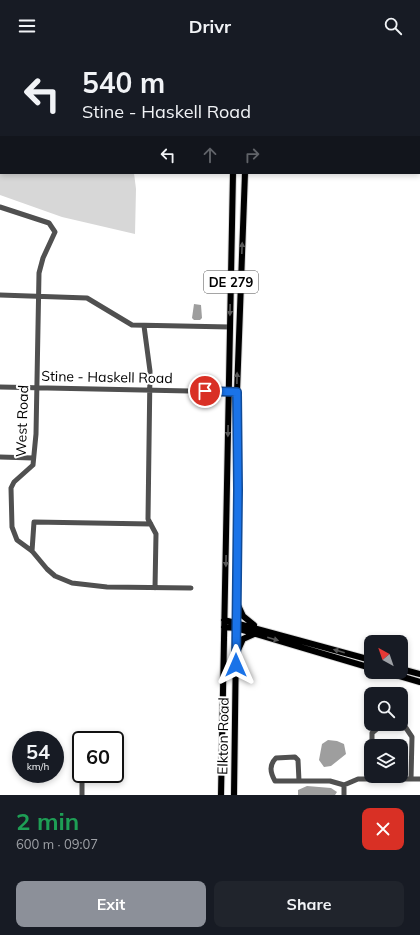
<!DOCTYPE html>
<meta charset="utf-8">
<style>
:root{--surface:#171b24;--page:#20242c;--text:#f1f3f6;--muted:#9ea1a6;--accent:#8c9099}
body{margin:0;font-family:Mulish,sans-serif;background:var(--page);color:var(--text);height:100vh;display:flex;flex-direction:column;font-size:15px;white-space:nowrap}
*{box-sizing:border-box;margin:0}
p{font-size:13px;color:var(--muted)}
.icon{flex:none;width:22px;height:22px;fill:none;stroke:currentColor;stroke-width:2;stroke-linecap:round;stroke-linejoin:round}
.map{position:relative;height:743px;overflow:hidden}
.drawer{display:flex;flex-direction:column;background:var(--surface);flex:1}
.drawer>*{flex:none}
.banner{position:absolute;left:0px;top:0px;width:420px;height:122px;box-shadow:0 2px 6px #0003;background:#171b24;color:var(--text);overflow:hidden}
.needle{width:26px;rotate:320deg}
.fabs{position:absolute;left:364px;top:583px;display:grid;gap:8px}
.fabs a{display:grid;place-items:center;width:44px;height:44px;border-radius:8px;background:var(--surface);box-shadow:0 2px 6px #0003;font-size:20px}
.speed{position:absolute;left:12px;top:679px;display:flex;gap:8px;font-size:20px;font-weight:700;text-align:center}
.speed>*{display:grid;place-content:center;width:52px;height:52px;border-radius:50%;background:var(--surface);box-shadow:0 2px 6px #0003;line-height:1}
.speed small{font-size:10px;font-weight:400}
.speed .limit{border:2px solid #111;border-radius:6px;background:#fff;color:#111}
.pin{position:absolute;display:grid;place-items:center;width:34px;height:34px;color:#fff;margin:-17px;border:2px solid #fff;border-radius:50%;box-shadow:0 1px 4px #0007}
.me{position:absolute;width:44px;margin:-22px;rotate:0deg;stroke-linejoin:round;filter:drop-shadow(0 0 3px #0008)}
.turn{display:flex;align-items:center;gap:14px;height:84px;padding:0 16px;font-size:18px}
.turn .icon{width:52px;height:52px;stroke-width:2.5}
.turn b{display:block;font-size:28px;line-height:34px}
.lanes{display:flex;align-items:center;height:38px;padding:0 16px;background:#0003;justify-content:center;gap:20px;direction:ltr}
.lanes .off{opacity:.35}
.round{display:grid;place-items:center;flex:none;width:42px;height:42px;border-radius:8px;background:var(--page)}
.headline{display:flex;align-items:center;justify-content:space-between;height:68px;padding:0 16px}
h1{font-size:24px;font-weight:700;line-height:30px;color:#1e9e55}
.primary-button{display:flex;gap:8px;margin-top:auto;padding:8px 16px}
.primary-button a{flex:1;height:46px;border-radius:8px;background:var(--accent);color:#fff;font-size:16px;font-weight:700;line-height:46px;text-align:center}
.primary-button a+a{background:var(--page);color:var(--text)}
header{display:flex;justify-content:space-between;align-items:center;height:52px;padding:0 16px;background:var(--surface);font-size:18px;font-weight:700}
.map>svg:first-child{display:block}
</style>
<header><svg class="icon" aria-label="menu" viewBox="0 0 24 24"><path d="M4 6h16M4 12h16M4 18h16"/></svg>Drivr<svg class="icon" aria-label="search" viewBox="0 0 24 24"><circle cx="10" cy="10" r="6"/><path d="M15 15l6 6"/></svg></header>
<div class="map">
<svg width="420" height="743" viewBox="0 0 420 743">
<rect width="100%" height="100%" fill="#fff"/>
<!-- green -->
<path fill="#d7d7d7" d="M0,46L1,121H134L136,137L135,182L62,165L0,143Z"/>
<!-- water -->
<path fill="#9e9e9e" d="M194,252L201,253L202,266L200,268H194L192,266Z
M328,688L337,689L344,692L346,702L331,714L324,715L319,708L322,692Z
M307,734L331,736L337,740L335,743H298V738Z"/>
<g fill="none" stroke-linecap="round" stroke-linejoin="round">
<!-- river -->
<path stroke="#9e9e9e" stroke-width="6" d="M367,0L369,1
M419,84H420"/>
<!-- major casing -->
<g stroke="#dbdbdb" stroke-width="8">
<path id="major" d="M238,0V1
M276,0L295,1
M248,1V0
M419,7H420
M237,551L243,564L254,573
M224,568L371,608
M224,575L236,576L371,616
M238,598L243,587L254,582
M401,617L420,622
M386,620L420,630
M221,743L233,121
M234,743L238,438L237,340L245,121"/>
</g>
<!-- minor -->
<path stroke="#505050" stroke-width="5" d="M154,0L180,1
M3,1L6,0
M25,1L29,0
M61,1V0
M0,9H1
M0,155L49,171L55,180L43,206L39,221L36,382L33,413L14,430L11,436L12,475L17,488L32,499L47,517L55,524L72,531L107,535L191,536
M0,243L87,246L132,273L230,275
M144,274L150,319L148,467L156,482L155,536
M0,335L237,340
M0,405L33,406
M32,499L34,470L151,472
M372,694V681L378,676H406L412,685L411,727
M299,729L298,708L295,705L276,706C269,713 270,720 275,729H330L344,733L358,727H420
M82,743V728L86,722
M344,743V733"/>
<!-- major -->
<use href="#major" stroke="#000" stroke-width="6"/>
</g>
<!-- one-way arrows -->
<defs><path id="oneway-solid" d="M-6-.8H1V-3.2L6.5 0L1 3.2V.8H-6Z"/></defs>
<g fill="#595959">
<use href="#oneway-solid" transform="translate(242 196) rotate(-88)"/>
<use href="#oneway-solid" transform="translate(230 258) rotate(91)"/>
<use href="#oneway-solid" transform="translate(237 326) rotate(-89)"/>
<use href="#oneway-solid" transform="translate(228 379) rotate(91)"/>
<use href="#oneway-solid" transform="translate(226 509) rotate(91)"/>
<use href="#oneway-solid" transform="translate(273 587) rotate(16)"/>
<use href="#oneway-solid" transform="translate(339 599) rotate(-164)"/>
</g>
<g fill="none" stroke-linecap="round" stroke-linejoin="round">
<!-- route casing -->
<g stroke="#114b97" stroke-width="10">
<path id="route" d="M205,339L237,340L238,438L236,613"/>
</g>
<!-- route -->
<use href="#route" stroke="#1a73e8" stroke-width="7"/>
</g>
<g text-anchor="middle" stroke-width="4" stroke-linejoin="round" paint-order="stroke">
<!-- shield labels -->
<rect fill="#fff" stroke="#4c4c4c" stroke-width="1" x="204" y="219" width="54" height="22" rx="3"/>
<g font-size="13" font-weight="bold" fill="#000">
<text x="231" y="235">DE 279</text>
</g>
<!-- street labels -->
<g font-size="14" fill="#000" stroke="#fff">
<text transform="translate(107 325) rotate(1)" y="5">Stine - Haskell Road</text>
<text transform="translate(22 369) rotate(-88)" y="5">West Road</text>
<text transform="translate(223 684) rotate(-89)" y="5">Elkton Road</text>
</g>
</g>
</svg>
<div class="fabs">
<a><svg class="needle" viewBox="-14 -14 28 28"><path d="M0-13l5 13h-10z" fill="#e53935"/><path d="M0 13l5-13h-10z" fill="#9ea1a6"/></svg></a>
<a><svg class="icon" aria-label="search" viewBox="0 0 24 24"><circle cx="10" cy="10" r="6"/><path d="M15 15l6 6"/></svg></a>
<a><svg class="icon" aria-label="layers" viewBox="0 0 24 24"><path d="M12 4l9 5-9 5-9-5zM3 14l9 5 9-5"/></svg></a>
</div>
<div class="speed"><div>54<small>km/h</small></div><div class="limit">60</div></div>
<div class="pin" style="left:205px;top:339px;background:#d93025"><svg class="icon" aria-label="arrive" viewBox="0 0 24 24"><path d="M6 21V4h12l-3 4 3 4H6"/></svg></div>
<svg class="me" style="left:236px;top:613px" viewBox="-20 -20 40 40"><path d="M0-17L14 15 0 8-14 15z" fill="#1a73e8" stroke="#fff" stroke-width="4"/></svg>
<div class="banner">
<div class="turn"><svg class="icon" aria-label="left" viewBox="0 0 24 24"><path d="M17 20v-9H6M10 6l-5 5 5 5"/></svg><div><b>540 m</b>Stine - Haskell Road</div></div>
<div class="lanes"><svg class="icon" aria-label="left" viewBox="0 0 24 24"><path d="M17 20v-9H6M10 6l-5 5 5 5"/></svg><svg class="icon off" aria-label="ahead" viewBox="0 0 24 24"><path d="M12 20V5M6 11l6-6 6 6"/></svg><svg class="icon off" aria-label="right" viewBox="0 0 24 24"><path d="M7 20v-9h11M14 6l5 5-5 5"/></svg></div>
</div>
</div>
<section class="drawer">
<div class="headline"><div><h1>2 min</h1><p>600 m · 09:07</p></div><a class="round" style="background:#d93025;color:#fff"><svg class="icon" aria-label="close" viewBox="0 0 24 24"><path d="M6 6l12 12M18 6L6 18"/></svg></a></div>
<div class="primary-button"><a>Exit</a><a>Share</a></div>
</section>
